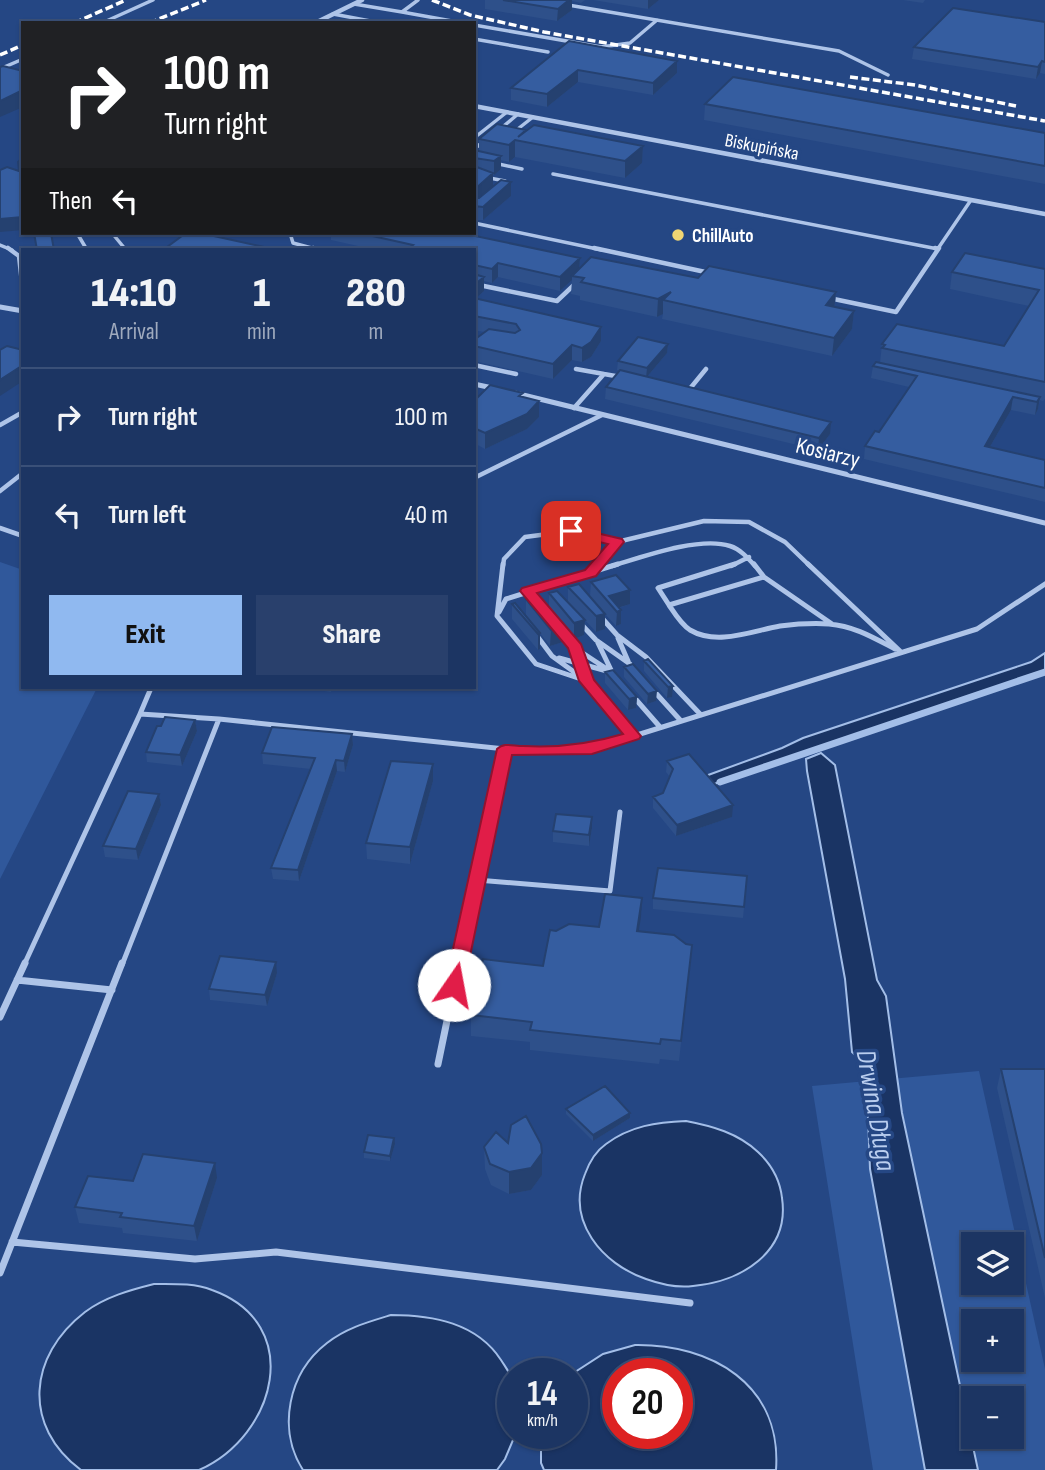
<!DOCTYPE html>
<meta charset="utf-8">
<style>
:root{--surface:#1c3563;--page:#29406c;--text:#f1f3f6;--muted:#a0abbe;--line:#3a5078;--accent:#90b9f0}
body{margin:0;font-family:"Sofia Sans Condensed",sans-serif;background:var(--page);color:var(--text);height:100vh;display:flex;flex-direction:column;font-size:26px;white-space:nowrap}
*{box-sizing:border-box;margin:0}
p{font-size:23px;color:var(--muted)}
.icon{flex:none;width:38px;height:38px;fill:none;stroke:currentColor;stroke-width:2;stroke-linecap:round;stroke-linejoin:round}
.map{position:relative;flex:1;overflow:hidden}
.side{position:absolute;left:21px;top:248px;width:455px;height:441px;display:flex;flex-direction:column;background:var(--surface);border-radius:0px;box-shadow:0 2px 5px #0004,0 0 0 2px var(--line)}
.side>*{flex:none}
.banner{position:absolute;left:21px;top:21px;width:455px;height:214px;border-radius:0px;box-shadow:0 2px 5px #0004,0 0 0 2px var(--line);background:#202124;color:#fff;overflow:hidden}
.tools{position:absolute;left:961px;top:1232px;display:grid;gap:14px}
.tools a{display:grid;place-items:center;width:63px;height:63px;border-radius:0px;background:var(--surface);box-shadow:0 2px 5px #0004,0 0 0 2px var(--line);font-size:35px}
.speed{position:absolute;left:497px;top:1358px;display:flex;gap:14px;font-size:35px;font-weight:700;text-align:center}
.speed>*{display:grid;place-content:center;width:91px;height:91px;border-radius:50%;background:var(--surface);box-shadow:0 2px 5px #0004,0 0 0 2px var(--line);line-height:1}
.speed small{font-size:18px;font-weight:400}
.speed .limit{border:10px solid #d22;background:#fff;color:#111}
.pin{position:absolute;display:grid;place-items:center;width:60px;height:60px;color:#fff;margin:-30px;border-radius:14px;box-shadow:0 4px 10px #0006}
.me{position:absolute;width:77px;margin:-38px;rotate:12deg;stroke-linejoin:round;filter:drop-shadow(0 0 5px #0008)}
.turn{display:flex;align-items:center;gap:24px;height:147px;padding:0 28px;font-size:32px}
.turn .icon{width:91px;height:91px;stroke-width:2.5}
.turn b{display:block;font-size:49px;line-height:60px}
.then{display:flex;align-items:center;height:66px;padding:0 28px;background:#0003;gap:14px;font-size:26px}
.eta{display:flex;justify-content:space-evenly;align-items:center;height:119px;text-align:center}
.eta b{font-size:42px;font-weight:800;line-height:49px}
.action{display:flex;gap:14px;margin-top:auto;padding:14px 28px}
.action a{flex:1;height:80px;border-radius:0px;background:var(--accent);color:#111;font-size:28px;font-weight:800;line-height:80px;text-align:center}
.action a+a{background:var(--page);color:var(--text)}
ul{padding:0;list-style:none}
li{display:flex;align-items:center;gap:21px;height:98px;padding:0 28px;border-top:2px solid var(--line)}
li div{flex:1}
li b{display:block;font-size:26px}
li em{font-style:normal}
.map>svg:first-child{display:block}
</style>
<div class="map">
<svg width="1045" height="1470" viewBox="0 0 1045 1470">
<rect width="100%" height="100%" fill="#254784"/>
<!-- green -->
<path fill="#30589b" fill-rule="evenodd" d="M0,562L23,570V688H97L0,879Z
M979,1071L1045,1369V1470H873L812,1086ZM973,1244H1012V1283H973ZM973,1321H1012V1360H973ZM973,1398H1012V1437H973Z"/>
<!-- water -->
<path fill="#1a3464" stroke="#a3bee8" stroke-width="2" fill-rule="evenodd" d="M1045,653V672L1042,674L708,786L700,778L782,748L803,738L1031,662Z
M821,753L835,765L877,980L886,996L902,1113L978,1470H925L870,1169L866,1065L852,1052L845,979L807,771L806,759Z
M686,1121C712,1126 738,1133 758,1152C771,1164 780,1180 782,1198C790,1252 741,1282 693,1286C678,1288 660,1284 646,1279C602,1264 566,1221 585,1174C589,1163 596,1151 606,1144C630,1126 657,1122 686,1121Z
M154,1284C174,1284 194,1283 212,1290C306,1324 276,1436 199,1470H81C22,1426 28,1356 85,1312C105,1297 130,1290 154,1284Z
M391,1315C433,1315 477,1323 501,1360C506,1368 512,1375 513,1384C515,1400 513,1417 513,1433H516L505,1459L497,1470H303C277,1429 288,1373 327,1343C346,1328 368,1322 391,1315Z
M635,1345C711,1344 782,1384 776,1470H544L541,1463V1433H572V1374L603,1354ZM618,1374H677V1433H618Z"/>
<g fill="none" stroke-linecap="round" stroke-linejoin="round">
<!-- stream -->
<path stroke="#a3bee8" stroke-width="7" d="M720,782L1045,672"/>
<!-- lane-far3 -->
<path stroke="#aec4e8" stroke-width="3.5" d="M354,4L402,12L418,0
M568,5L839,51L888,75
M402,12L463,23
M333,14L381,23
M102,23L153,0
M474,25L601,47L630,43L657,20
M474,39L548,52
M0,69L23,59
M499,130L518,114
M514,132L533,117
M474,138L507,112
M474,149L483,142
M494,163L522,169
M553,174L938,249
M474,175L505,181
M474,223L602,250
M77,233L87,250
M112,233L126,250
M290,233L293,243L319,250
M0,245L12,250
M937,250L971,200"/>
<!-- lane-far2 -->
<path stroke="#aec4e8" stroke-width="4.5" d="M8,248L19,256L23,292
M313,248L319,250
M594,248L710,273
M935,248L938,249
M474,284L557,301L576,283
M829,298L896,312L939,248
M474,365L516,374
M576,369L604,374
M688,391L706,369
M574,408L604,374L621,377
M0,425L23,412
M474,478L602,415
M0,491L23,473
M0,528L23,536
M503,566L504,559L525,537L571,531L617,542L704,521L749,522L785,542L810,566
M597,566L617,542
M612,566C642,557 699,536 730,546C740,549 748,558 755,566
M731,566L749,557"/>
<!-- lane-far1 -->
<path stroke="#aec4e8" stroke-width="5" d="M503,564L497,616L536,664L587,681L633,736
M754,564L764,577L669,605C675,614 681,624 690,630C717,646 752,631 780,626C796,624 813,623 829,624C854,626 874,638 895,649
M808,564L901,652
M592,571L598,564
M764,577L832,624
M669,605L658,588L735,564
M499,612L506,599L618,564
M601,617L617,635L646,657L701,715
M581,624L596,640L630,664
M559,628L575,648L613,673
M537,636L552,656L581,677
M618,638L628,661
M598,643L612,672
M575,648L587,681
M559,658L607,671
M653,690L681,721
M632,695L660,727
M140,714L151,688
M477,880L610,891L620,812
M24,965L140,714L219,719
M122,965L219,719L525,751L592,749L977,629L1045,584
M459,965L505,749"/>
<!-- lane -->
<path stroke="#aec4e8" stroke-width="7" d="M17,980L112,990
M0,1017L25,963
M438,1064L459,963
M12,1242L195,1259L276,1252L690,1303
M0,1273L122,963"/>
<!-- street-far1 -->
<path stroke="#aec4e8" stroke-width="4.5" d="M315,23L362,0
M474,106L1045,214"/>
<!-- street -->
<path stroke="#aec4e8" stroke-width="5" d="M0,307L23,311
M474,384L497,389
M515,393L1045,523"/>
<!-- rail -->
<path stroke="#fff" stroke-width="3.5" stroke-dasharray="8 3.5" stroke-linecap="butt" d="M432,0L470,15L544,32L1045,121
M74,23L126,0
M149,23L206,0
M0,55L23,45
M850,77L915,85L1016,106"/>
</g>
<!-- wall -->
<path fill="#2e508a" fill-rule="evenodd" d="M485,0H585L581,3L572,1V10L557,21L485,9Z
M593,0H659L648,9Z
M903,0H925L923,3Z
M1045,22V74L1040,73L1036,79L912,59L914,47Z
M569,41L677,73L653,95L578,82L547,107L511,100V88Z
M705,104L1045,133V184L704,120Z
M526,130L643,146L642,163L625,178L515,157L509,162L501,160V169L494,175L493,174V186L511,196L483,220H475L474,228V150L479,151V139Z
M331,233H469L467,234L580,258L579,268L698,278L836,292L835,307L854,311L852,329L832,356L662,319L663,314L657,317L580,300V296L571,294L572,280L560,291L498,277L492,283L484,281V291L476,298L601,327V341L591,357L582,362L572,360L553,379L474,361V250H376L331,240ZM478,331L485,332L478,337Z
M1045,269V399L1043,401L1040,400L1038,409L1035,415L1011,410L990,447L1045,460V502L864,459L865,446L879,432L909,387L871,378L873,366L880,363L882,344L1004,346L1029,306L950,289L952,272Z
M668,344L667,353L647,377L830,434L818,450L605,399L606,387L620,371L617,370L618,361Z
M523,397L539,401V417L527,429L485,449L474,443V401Z
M591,582L630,590V604L619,608L621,610V624L616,626L605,614V629L596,632L585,620L584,635L574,639L549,608V593L568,602V587L590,596Z
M526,599L563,626V642L550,646L526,615Z
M512,604L540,633V649L538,650L512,619Z
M644,661L673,686L672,697L667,698L644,671Z
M624,667L656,701L647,704L624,677Z
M605,672L637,697L636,708L628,710L605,683Z
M303,688H332L331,692Z
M195,720L197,731L182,766L147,762L146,752L161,726Z
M352,734L353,745L345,772L337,771L299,881L273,879L271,868L311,769L263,764L262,753Z
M667,761L732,817L676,836L653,808V797L663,793L670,777L666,772Z
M433,781L410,864L367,859L366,843Z
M159,794L161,805L138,860L105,857L103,846Z
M592,828L589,846L553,842V831Z
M747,876L743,918L653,909V898Z
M642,898L639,931L686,944L692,945L679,1061L660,1059L659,1064L530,1050V1042L471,1036V1015L543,966L556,931L599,927Z
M277,973L267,1006L210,1000L209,989Z
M1001,1069H1045V1298L997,1088Z
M566,1109L630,1113V1118L593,1141L566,1114Z
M395,1144L390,1161L364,1158V1152Z
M484,1147L542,1175L531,1190L509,1194L491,1185L485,1169Z
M217,1178L197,1241L123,1233L122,1228L79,1223L75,1207L133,1181Z"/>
<!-- shaded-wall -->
<path fill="#254170" d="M569,0H572V10L557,21L558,9Z
M648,0H659L648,9Z
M677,61V73L653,95V83Z
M1042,61L1040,73L1036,79L1038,67Z
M578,70V82L547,107V94Z
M23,90V107L0,117V101Z
M515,140V157L509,162V145Z
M643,146L642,163L625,178V161Z
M501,156V169L494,175V161Z
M493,173V186L474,203V190Z
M511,182V196L483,220V207Z
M23,217V230L0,232V219Z
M580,258L579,272L572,276V280L560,291V277Z
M498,263V277L492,283V269Z
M484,277V291L474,300V285Z
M671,292L663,300V314L657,317L658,299Z
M836,292L834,311L826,305Z
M854,311L852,329L832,356L834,338Z
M474,316L475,329L478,326V341L474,344Z
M601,327V341L591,357L582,362V348Z
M668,344L667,353L646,378L647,368Z
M572,345V360L553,379V364Z
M23,365V381L0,396V380Z
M1013,397L1011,410L983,459L985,446Z
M1040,397L1038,409L1035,415L1037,402Z
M539,401V417L527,429L485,449V433Z
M831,422L830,434L818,450L819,438Z
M630,590V604L614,609L609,596Z
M621,610V624L616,626L617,612Z
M605,614V629L596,632V616Z
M585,620L584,635L574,639V623Z
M563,626V642L550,646L551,630Z
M540,633V649L538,650V634Z
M673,686L672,697L667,698L668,687Z
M657,691L656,701L647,704L648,694Z
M637,697L636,708L628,710L629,699Z
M195,720L197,731L182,766L180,755Z
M352,734L353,745L345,772L344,761Z
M336,760L337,771L299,881L298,870Z
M433,764V781L410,864V847Z
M159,794L161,805L138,860L136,849Z
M733,805L732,817L676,836L677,825Z
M592,817V828L589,846V835Z
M642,898L641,917L636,951L637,931Z
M276,962L277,973L267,1006L265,995Z
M630,1113V1118L593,1141V1135Z
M394,1138L395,1144L390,1161V1156Z
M542,1153V1175L531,1190L509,1194V1172Z
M215,1163L217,1178L197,1241L194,1226Z"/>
<!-- building -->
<path fill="#355da0" stroke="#254170" stroke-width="2" d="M503,0H569L558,9Z
M953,8L1045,22V62L1042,61L1038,67L914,47Z
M569,41L677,61L653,83L578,70L547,94L511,88Z
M3,66L19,70L23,69V90L0,101V67Z
M733,77L1045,133V166L705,104Z
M497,124L526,130L518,137L534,125L643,146L625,161L515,140L509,145L479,139Z
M474,150L501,156L494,161L474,158Z
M23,158V217L0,219V170L7,167L19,171L18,162Z
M474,166L493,173L474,190Z
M501,180L511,182L483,207L474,206V198H479Z
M34,233H51L54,250H37Z
M186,233H200L278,250H163Z
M359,233H461L580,258L560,277L498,263L492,269L474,265V250H406L413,245Z
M965,253L1045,269V382L882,348L885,345L882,344L897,324L1004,346L1039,290L952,272Z
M591,257L698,278L709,266L836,292L826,305L854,311L834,338L663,300L671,292L658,299L581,282L584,278L572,276Z
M474,274L484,277L474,285Z
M474,298L601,327L591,342L582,348L572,345L553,364L474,346V340L489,329L515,333L520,330L516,324L474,316Z
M638,337L668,344L647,368L618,361Z
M7,346L23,350V365L0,380V350Z
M876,362L1040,397L1037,402L1013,397L985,446L1045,460V488L865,446L875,431L879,432L917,376L873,366Z
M620,370L831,422L819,438L606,387Z
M490,385L523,393L519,396L539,401L527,414L485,433L474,428V401Z
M616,575L630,590L609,596L621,610L617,612L591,582Z
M579,584L605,614L596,616L568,587Z
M557,591L585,620L574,623L549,593Z
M538,596L563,626L551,630L526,599Z
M515,603L540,633L538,634L512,604Z
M648,659L673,686L668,687L644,661Z
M633,664L657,691L648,694L624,667Z
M613,670L637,697L629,699L605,672Z
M165,717L195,720L180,755L146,752L157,726H161Z
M272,727L352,734L344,761L336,760L298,870L271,868L315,758L262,753Z
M689,754L733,805L677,825L653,797L663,793L673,769L667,761Z
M391,761L433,764L410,847L366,843Z
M128,791L159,794L136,849L103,846Z
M556,814L592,817L589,835L553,831Z
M658,868L747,876L744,907L653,898Z
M605,894L642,898L637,931L674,935L686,944L692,945L681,1041L661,1039L660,1044L530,1030L532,1022L471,1015L483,959L543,966L550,930L556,931L569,924L599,927Z
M220,956L276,962L265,995L209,989Z
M1001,1069H1045V1258Z
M605,1086L630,1113L593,1135L566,1109Z
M526,1116L541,1144L542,1153L531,1168L509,1172L490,1164L484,1147L496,1132L508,1143L511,1125Z
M368,1135L394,1138L390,1156L364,1152Z
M143,1154L215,1163L194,1226L120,1217L122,1213L75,1207L88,1176L133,1181Z"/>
<!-- route -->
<path fill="#e11d48" stroke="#92132f" stroke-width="2" d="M571,527L622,539L624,542L596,576L537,593L581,644L594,680L641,736L639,739L592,754L512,755L464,985L461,990H448L445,985L497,749C504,742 513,746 523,746C557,748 590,744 623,734L579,681L568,648L520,591L522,588L585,570L608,544L566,534V528Z"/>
<!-- markers -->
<circle fill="#f1d673" stroke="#254784" stroke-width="2.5" cx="678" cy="235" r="7"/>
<g text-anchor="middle" stroke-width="7" stroke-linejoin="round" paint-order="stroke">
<!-- far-street labels -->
<g font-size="19" fill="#fff" stroke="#254784">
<text transform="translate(762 146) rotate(11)" y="7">Biskupińska</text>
</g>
<!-- far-poi labels -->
<g font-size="19" font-weight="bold" fill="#fff" stroke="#254784" text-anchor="start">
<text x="692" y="242">ChillAuto</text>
</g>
<!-- street labels -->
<g font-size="23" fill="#fff" stroke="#254784">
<text transform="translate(828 452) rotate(14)" y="8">Kosiarzy</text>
</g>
<!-- near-water labels -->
<g font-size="28" font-style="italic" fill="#baceef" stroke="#254784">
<text transform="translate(877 1110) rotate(80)" y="10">Drwina Długa</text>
</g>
</g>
</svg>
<div class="tools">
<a><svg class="icon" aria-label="layers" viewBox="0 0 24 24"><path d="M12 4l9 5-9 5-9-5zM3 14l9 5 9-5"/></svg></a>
<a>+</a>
<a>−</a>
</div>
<div class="speed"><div>14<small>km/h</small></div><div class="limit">20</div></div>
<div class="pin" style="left:571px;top:531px;background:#d93025"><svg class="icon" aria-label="arrive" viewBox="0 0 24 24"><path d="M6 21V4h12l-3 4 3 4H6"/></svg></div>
<svg class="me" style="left:454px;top:985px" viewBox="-20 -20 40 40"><circle r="19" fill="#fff"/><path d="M0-13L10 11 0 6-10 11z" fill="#e11d48"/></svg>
<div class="banner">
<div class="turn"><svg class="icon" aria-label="right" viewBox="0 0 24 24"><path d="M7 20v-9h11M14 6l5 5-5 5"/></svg><div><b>100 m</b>Turn right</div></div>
<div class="then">Then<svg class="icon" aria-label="left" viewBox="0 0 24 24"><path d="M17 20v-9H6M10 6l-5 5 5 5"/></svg></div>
</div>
<section class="side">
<div class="eta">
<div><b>14:10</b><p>Arrival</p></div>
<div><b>1</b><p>min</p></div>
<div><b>280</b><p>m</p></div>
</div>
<ul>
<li><svg class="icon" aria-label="right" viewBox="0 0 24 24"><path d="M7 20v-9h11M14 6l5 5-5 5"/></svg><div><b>Turn right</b></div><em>100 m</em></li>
<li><svg class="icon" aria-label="left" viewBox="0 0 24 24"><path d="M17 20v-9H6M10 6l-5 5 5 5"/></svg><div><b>Turn left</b></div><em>40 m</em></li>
</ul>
<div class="action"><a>Exit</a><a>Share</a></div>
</section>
</div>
